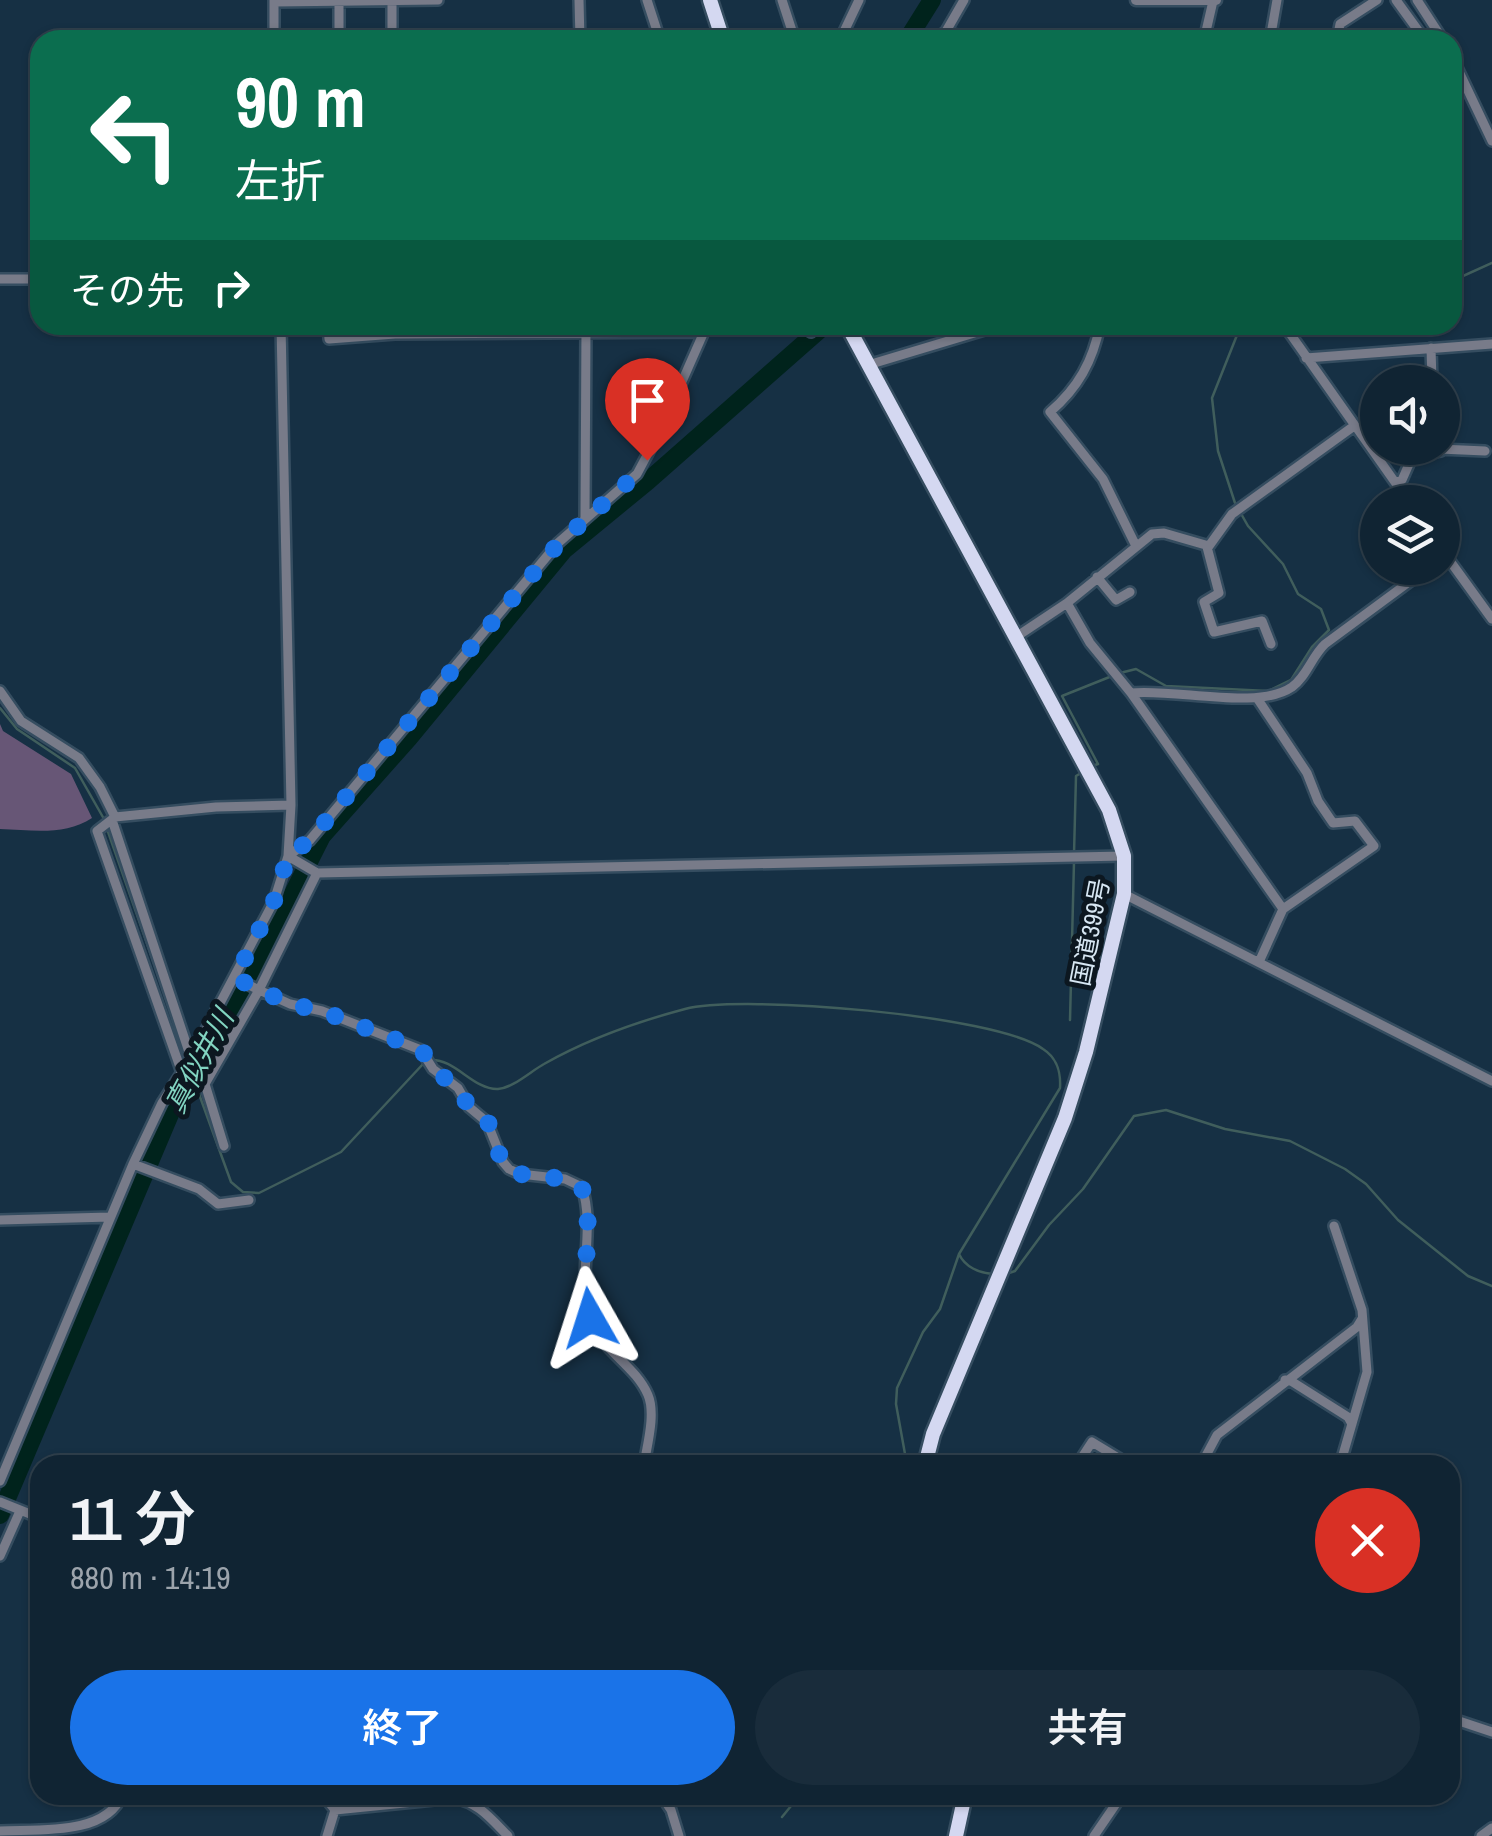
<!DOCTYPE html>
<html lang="ja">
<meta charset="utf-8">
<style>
:root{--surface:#102433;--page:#192c3b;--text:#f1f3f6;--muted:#9ca4ac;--line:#30414e;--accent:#1a73e8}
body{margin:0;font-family:"Archivo Narrow","Noto Sans JP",sans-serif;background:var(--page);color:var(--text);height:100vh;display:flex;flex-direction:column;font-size:38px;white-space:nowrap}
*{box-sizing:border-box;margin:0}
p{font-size:32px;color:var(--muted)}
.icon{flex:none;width:55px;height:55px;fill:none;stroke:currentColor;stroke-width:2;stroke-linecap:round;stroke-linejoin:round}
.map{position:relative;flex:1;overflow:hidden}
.drawer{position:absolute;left:30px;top:1455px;width:1430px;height:350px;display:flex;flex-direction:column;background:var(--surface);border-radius:30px;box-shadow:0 2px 8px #0004,0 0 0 2px var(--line)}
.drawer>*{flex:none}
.banner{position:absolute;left:30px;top:30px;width:1432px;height:305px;border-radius:30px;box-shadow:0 2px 8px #0004,0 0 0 2px var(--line);background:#0b6e4f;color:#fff;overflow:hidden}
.buttons{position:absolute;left:1360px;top:365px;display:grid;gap:20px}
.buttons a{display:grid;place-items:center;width:100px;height:100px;border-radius:50%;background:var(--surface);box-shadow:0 2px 8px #0004,0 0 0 2px var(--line);font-size:50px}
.pin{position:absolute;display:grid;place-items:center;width:85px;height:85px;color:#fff;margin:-102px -42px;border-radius:50% 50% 50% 0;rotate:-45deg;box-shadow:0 0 10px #0007}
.pin .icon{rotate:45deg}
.me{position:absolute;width:110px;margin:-55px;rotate:354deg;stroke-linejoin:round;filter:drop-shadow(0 0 8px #0008)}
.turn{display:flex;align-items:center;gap:35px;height:210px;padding:0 40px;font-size:45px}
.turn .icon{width:130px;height:130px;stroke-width:2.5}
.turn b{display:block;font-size:70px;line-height:85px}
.then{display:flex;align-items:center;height:95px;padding:0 40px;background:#0003;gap:20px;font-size:38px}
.round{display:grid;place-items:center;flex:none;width:105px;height:105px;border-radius:52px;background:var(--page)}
.headline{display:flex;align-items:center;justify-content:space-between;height:170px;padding:0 40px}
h1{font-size:60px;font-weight:600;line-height:75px}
.primary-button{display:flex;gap:20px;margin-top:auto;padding:20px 40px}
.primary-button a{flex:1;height:115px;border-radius:60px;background:var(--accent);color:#fff;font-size:40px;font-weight:600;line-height:115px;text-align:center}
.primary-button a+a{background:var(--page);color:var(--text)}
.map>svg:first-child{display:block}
</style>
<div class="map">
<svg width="1492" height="1836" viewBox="0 0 1492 1836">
<rect width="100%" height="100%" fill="#163044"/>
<!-- forest -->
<path fill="#675676" d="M0,724L3,731L71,774L92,818C65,836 32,830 0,829Z"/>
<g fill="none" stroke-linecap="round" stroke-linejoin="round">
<!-- stream -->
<path stroke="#405e5c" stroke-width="2.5" d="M1452,281L1492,263
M1120,673L1136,669L1166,686L1268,691L1291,680L1312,647L1329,630L1321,609L1298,594L1283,564L1248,526L1235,503L1218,451L1212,398L1241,325
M0,708L17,729L75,768L104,819
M1095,765L1098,764L1062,696L1112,676
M106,826L181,1041
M1074,854L1076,776L1081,773
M1070,1020L1074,862
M430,1060C455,1058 473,1090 498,1089C513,1088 531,1071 544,1064C588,1039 636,1022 685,1009C741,994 997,1015 1043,1049C1057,1058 1061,1071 1060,1088L959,1254L940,1309L923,1332L897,1388L896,1404L907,1465
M199,1094L231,1182L243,1192L259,1193L341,1152L423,1064
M959,1254C965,1267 979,1273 993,1274
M1006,1274L1015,1271L1049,1225L1083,1189L1134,1116L1166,1110L1225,1129L1290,1141L1345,1169L1366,1184L1398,1220L1468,1276L1492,1286
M782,1817L800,1795"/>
<!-- river -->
<path stroke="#00231c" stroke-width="18" d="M907,40L932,0
M0,1515L171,1112L258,963L322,836L409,738L564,550L648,481L825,325"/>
<!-- minor casing -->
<g stroke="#354d60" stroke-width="14">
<path id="minor" d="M274,0V40
M339,0V40
M392,0V40
M579,0L580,40
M647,0L660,40
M782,0L795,40
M1396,0L1425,40
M1417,0L1443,40
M274,2L438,0
M945,32L980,40
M840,40L859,0
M941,40L964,0
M1204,40L1213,1
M1270,40L1277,0
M1337,40L1340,24L1377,0
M1452,57L1492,141
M0,279H40
M328,325L329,339L395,334L703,332
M801,325L811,332
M1032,325L1061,329L1074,325
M1100,325C1093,361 1078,388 1050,412L1103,479L1136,546
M1284,325L1409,502
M1431,348L1432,382
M1306,358L1492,344
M868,365L1001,325
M1440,449L1485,451
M1395,482L1402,480L1413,455L1441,451L1440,448
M585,517L586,325
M1207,547L1219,593L1204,602L1214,632L1262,621L1271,644
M1442,550L1492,619
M1097,577L1116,600L1130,592
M1067,603L1090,643L1131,693L1283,909
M1016,637L1067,603L1152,534L1164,533L1209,546L1232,514L1354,426
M0,691L21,721L79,758L100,787L115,817L216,807L291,805
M1131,693C1175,688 1257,711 1292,687C1307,676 1312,656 1325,644L1428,568
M1257,698L1307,773L1318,801L1333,823L1355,821L1374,846L1283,909L1259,962
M115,817L97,831L181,1070
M112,820L191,1058L205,1084L259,990L235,978
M288,856L317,873L1124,856
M288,856L310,840L558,543L637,474L662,427L707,325
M317,873L259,990L290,1004L322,1011L421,1050L433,1069L458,1088L469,1107L487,1122L503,1162L509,1169L520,1174L565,1179L582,1187C596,1231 576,1276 591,1320C602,1351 635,1365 648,1395C656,1414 647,1445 644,1465
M1124,894L1492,1081
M205,1084L224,1146
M133,1164L199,1189L218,1204L249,1200
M0,1220L110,1217
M1334,1226L1362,1310L1367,1372L1340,1465
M1285,1380L1291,1381L1348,1417L1352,1424
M1077,1465L1092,1442L1130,1465
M1201,1465L1217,1435L1357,1327L1362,1319
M0,1481L133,1164L162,1103L191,1058L274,901L288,856L291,805L281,325
M0,1502L40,1518
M0,1556L20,1511
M1450,1718L1492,1732
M323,1795L335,1810L454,1798C478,1802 491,1819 508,1836
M661,1795L671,1810L679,1836
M0,1831C38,1829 106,1836 122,1795
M327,1836L335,1810
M1094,1836L1122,1795
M1481,1836L1492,1828"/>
</g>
<!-- tertiary casing -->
<g stroke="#354d60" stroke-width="15">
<path id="tertiary" d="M1136,0H1216"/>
</g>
<!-- trunk casing -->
<g stroke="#354d60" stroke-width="19">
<path id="trunk" d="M710,0L723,40
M847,325L1109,810L1124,856V894L1086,1052L1065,1118L933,1434L925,1465
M956,1836L965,1795"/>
</g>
<!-- minor -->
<use href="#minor" stroke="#787b89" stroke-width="9"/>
<!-- tertiary -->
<use href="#tertiary" stroke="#787b89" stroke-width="10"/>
<!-- trunk -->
<use href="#trunk" stroke="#d4d8f1" stroke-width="14"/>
</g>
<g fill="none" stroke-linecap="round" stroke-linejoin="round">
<!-- route -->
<path stroke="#1a73e8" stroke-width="18" stroke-dasharray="0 32.4" d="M590,1318L584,1278L589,1230L582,1187L565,1179L520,1174L509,1169L502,1162L488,1122L469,1107L458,1088L433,1069L422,1050L322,1011L290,1004L235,978L274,901L288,856L310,840L558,544L637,474L647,460"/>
</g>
<g text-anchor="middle" stroke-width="10" stroke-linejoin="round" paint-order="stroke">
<!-- street labels -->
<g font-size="25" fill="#d7e7f3" stroke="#0c1720">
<text transform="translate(1090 932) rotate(-79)" y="9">国道399号</text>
</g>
<!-- water labels -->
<g font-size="28" font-style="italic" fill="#82d4c1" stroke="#0c1720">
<text transform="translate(199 1061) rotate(-62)" y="10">真似井川</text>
</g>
</g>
</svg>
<div class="buttons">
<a><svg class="icon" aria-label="sound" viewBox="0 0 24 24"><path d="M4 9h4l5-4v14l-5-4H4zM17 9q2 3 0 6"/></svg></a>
<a><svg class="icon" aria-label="layers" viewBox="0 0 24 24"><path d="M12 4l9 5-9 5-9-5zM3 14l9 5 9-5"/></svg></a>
</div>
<div class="pin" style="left:647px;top:460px;background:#d93025"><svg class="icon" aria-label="arrive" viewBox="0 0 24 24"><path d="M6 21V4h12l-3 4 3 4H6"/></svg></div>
<svg class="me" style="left:590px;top:1318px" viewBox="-20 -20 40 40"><path d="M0-17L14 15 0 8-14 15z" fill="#1a73e8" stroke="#fff" stroke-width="4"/></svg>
<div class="banner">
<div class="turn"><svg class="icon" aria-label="left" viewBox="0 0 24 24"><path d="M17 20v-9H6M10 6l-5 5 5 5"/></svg><div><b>90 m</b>左折</div></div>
<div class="then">その先<svg class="icon" aria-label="right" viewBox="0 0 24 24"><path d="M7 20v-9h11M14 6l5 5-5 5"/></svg></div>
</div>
<section class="drawer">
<div class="headline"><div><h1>11 分</h1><p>880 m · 14:19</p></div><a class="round" style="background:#d93025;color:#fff"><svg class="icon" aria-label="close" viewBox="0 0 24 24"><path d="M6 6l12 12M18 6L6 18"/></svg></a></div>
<div class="primary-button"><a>終了</a><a>共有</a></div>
</section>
</div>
